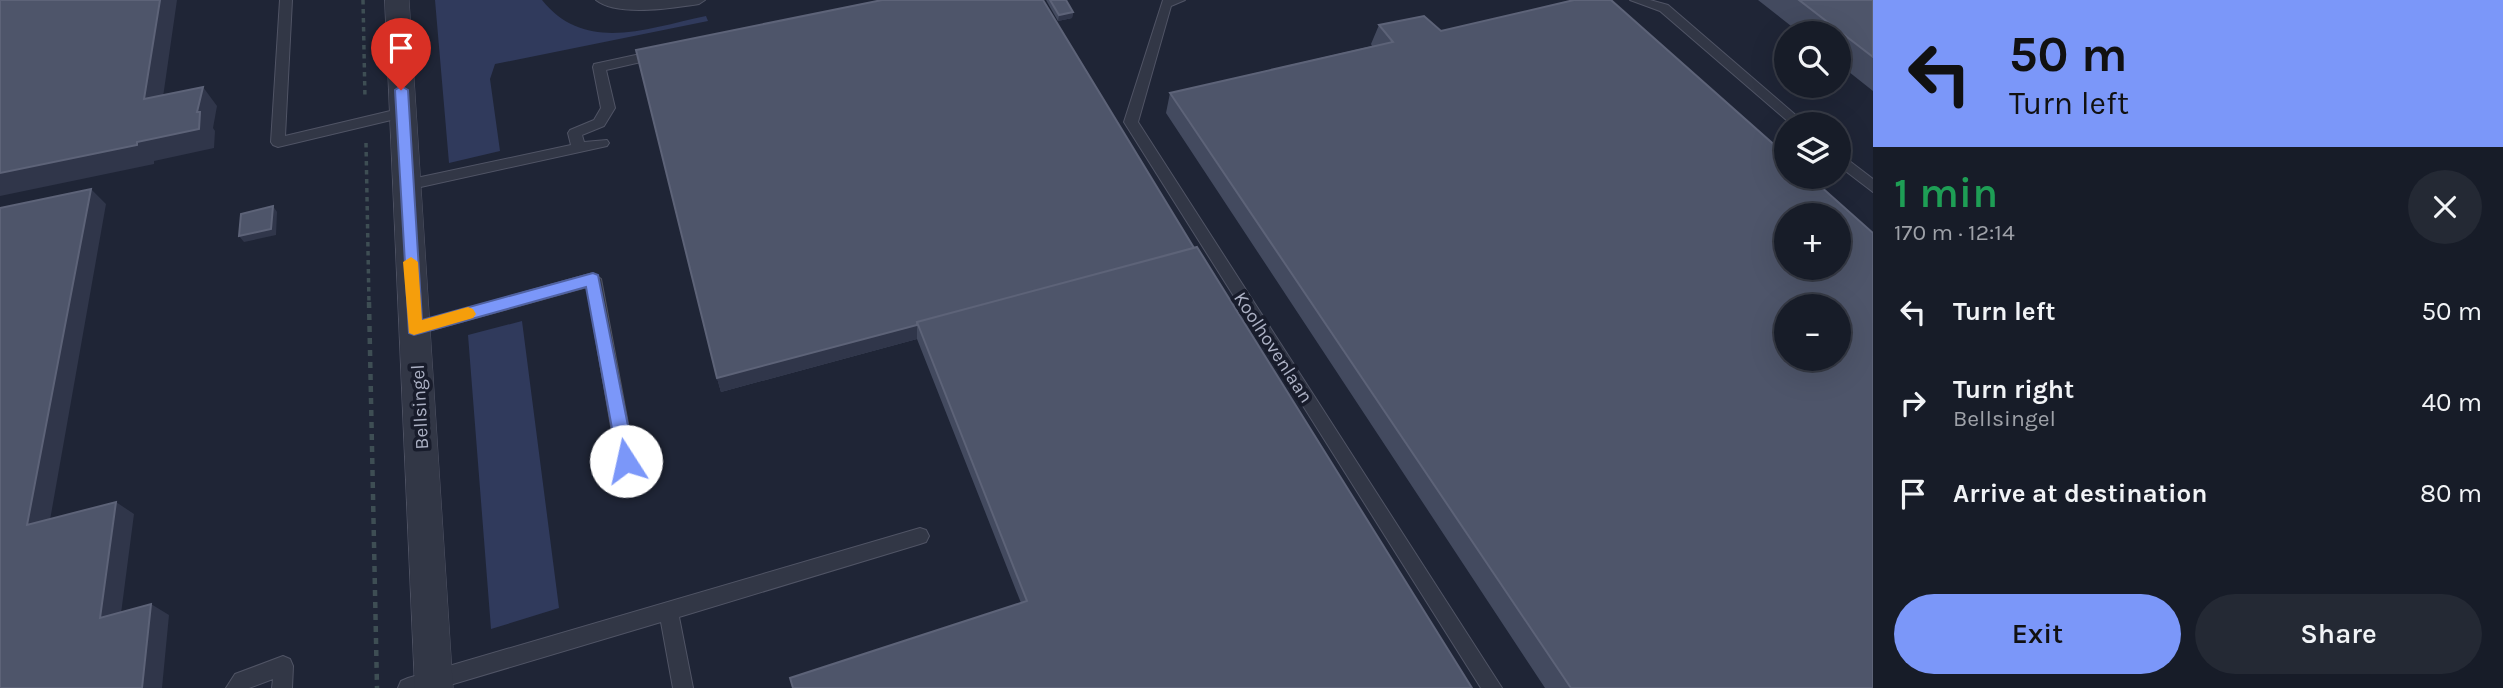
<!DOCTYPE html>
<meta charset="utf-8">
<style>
:root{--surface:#171c28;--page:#242934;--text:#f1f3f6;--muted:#9ea1a8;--line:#363a45;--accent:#7b97f9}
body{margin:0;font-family:Karla,sans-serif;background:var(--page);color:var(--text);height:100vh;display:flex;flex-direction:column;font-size:26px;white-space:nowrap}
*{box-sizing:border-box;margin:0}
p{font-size:23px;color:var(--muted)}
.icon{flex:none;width:38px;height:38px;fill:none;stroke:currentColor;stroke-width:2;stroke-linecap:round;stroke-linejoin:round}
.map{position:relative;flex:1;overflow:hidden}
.details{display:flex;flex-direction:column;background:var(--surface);width:630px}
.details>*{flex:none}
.banner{background:#7b97f9;color:#111;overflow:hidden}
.buttons{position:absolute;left:1774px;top:21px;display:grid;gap:14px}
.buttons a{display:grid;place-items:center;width:77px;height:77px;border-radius:50%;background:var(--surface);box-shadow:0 7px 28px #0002,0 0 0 2px var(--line);font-size:35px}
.pin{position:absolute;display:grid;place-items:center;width:60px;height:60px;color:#fff;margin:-72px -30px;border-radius:50% 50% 50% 0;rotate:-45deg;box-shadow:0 0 7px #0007}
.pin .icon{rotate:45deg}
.me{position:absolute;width:77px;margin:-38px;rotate:350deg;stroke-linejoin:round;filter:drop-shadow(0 0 5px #0008)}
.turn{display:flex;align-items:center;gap:24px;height:147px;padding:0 21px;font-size:32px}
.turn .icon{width:91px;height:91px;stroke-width:2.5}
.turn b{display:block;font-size:49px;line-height:60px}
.round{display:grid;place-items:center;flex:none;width:74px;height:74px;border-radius:37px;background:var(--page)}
.summary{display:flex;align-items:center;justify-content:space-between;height:119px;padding:0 21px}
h1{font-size:42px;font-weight:600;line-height:52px;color:#1e9e55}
.button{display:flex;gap:14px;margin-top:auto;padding:14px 21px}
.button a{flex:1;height:80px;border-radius:42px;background:var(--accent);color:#111;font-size:28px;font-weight:600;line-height:80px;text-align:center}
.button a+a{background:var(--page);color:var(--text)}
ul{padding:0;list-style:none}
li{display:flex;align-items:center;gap:21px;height:91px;padding:0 21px}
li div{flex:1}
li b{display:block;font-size:26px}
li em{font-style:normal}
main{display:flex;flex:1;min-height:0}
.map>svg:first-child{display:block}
</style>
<main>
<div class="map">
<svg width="1873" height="688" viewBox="0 0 1873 688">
<rect width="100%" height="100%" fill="#1f2536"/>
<!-- water -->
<path fill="#303a5c" d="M435,0H542C585,54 648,28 706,16L708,21L495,64L490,79L500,151L449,163Z
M522,321L559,608L491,629L468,335Z"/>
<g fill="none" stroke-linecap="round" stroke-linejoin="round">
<!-- service casing -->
<g stroke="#505465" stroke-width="2">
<path id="service" d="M280,0H292L285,136L403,108L408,110V116L278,147L273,145L271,142Z
M596,0H705L699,4C673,8 617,17 596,0Z
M1163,0H1185L1171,6L1138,122L1502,688H1481L1124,122Z
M1630,0H1650L1668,5L1806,124H1791L1660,11Z
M659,50L663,51V57L606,70L615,108L604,126L582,135L584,142L607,140L609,143L607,146L407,190L400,185L407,180L571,145L568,133L570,130L594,120L601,108L593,67L594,64Z
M1839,153L1873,179V192L1839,166Z
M593,273L601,279L635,461L632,466L626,469L620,466L617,461L587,287L414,335L408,333L406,329L408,325L414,323Z
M920,528L926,530L929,536L926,542L920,544L679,617L693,688H673L661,622L440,688H398L401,681L408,678Z
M283,656L290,659L293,666L292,688H272L273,679L249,688H226L235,674Z"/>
</g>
<!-- minor casing -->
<g stroke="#505465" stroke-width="1">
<path id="minor" d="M385,0H409L453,688H415Z"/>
</g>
<!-- path-far1 -->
<path stroke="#3e4e54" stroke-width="3.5" stroke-dasharray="4.5 4.5" stroke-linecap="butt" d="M363,0L365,99
M366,143L369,304"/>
<!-- path -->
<path stroke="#3e4e54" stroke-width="4.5" stroke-dasharray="6 6" stroke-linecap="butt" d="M369,302L377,688"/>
<!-- service -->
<use href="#service" fill="#323746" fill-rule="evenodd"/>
<!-- minor -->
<use href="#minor" fill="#323746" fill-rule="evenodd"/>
</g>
<!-- wall -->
<path fill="#434a5f" d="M1046,0H1066L1073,12L1072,18L1058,21Z
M1758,0H1873V91L1839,64V33H1800Z
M1424,16L1873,688H1545L1166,113L1170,93L1372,46L1371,44L1379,25Z
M1194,248L1472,688L1021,603L917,339L721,392L717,378Z"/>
<!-- shaded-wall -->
<path fill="#30364a" d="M160,0H177L160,118L144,99Z
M1073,12L1072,18L1058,21L1059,15Z
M203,87L217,106L213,128L215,131L214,148L154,161V164L0,196V173L197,112Z
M91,189L106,204L47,537L27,525Z
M273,206L277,212L276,235L244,242L239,236Z
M917,325V339L721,392L717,378Z
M116,502L134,514L119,629L100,618Z
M151,604L169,615L162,688H142Z"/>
<!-- building -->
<path fill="#4e556a" stroke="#5d6378" stroke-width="2" fill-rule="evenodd" d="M0,0H160L144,99L203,87L197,112H200L199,129L137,142V145L0,173Z
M882,0H1043L1194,248L917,322V325L717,378L636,50Z
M1050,0H1066L1073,12L1059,15Z
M1574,0H1611L1787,156V177H1810L1873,233V688H1571L1170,93L1393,42L1379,25L1424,16L1441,31ZM1787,215H1839V268H1787ZM1787,306H1839V359H1787Z
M1799,0H1873V57Z
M91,189L27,525L116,502L100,618L151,604L142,688H0V208Z
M273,206L271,229L239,236L241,214Z
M1197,247L1472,688H793L790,678L1027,601L917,322Z"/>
<!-- route -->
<path fill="#7b97f9" stroke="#5062a2" stroke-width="2" d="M401,86L408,90L422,320L593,273L598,275L635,461L632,466L626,468L620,466L618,461L586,287L414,335L409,333L395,90Z"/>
<!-- slow -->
<path fill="#f59e0b" d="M411,257L418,262L422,320L468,307L473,309L476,314L473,318L414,335L409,333L403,262Z"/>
<g text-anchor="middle" stroke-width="7" stroke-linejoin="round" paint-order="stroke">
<!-- street labels -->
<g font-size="19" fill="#acb1c4" stroke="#181c2b">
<text transform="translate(1274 347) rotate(57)" y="7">Koolhovenlaan</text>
<text transform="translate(419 407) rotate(-93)" y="7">Bellsingel</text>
</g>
</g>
</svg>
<div class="buttons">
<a><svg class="icon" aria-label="search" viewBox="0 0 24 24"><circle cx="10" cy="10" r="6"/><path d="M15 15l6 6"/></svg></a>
<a><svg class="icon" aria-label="layers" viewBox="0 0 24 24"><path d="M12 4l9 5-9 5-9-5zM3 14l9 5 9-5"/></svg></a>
<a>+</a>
<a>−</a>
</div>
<div class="pin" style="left:401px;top:90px;background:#d93025"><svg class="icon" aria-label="arrive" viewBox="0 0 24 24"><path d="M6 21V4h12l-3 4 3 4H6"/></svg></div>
<svg class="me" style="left:626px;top:461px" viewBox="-20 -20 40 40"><circle r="19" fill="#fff"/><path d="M0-13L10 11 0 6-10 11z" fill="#7b97f9"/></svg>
</div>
<section class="details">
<div class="banner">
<div class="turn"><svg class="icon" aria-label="left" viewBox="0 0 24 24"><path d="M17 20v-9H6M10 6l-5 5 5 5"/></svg><div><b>50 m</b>Turn left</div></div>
</div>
<div class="summary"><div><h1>1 min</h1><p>170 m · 12:14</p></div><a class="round"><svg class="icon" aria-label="close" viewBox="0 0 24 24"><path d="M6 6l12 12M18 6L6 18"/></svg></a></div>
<ul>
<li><svg class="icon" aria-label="left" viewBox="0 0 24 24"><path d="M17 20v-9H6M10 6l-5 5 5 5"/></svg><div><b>Turn left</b></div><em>50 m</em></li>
<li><svg class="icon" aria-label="right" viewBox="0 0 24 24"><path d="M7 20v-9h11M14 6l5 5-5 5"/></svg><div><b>Turn right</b><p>Bellsingel</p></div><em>40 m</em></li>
<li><svg class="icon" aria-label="arrive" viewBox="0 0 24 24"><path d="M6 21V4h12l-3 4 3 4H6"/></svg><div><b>Arrive at destination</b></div><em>80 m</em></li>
</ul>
<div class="button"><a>Exit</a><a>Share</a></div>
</section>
</main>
